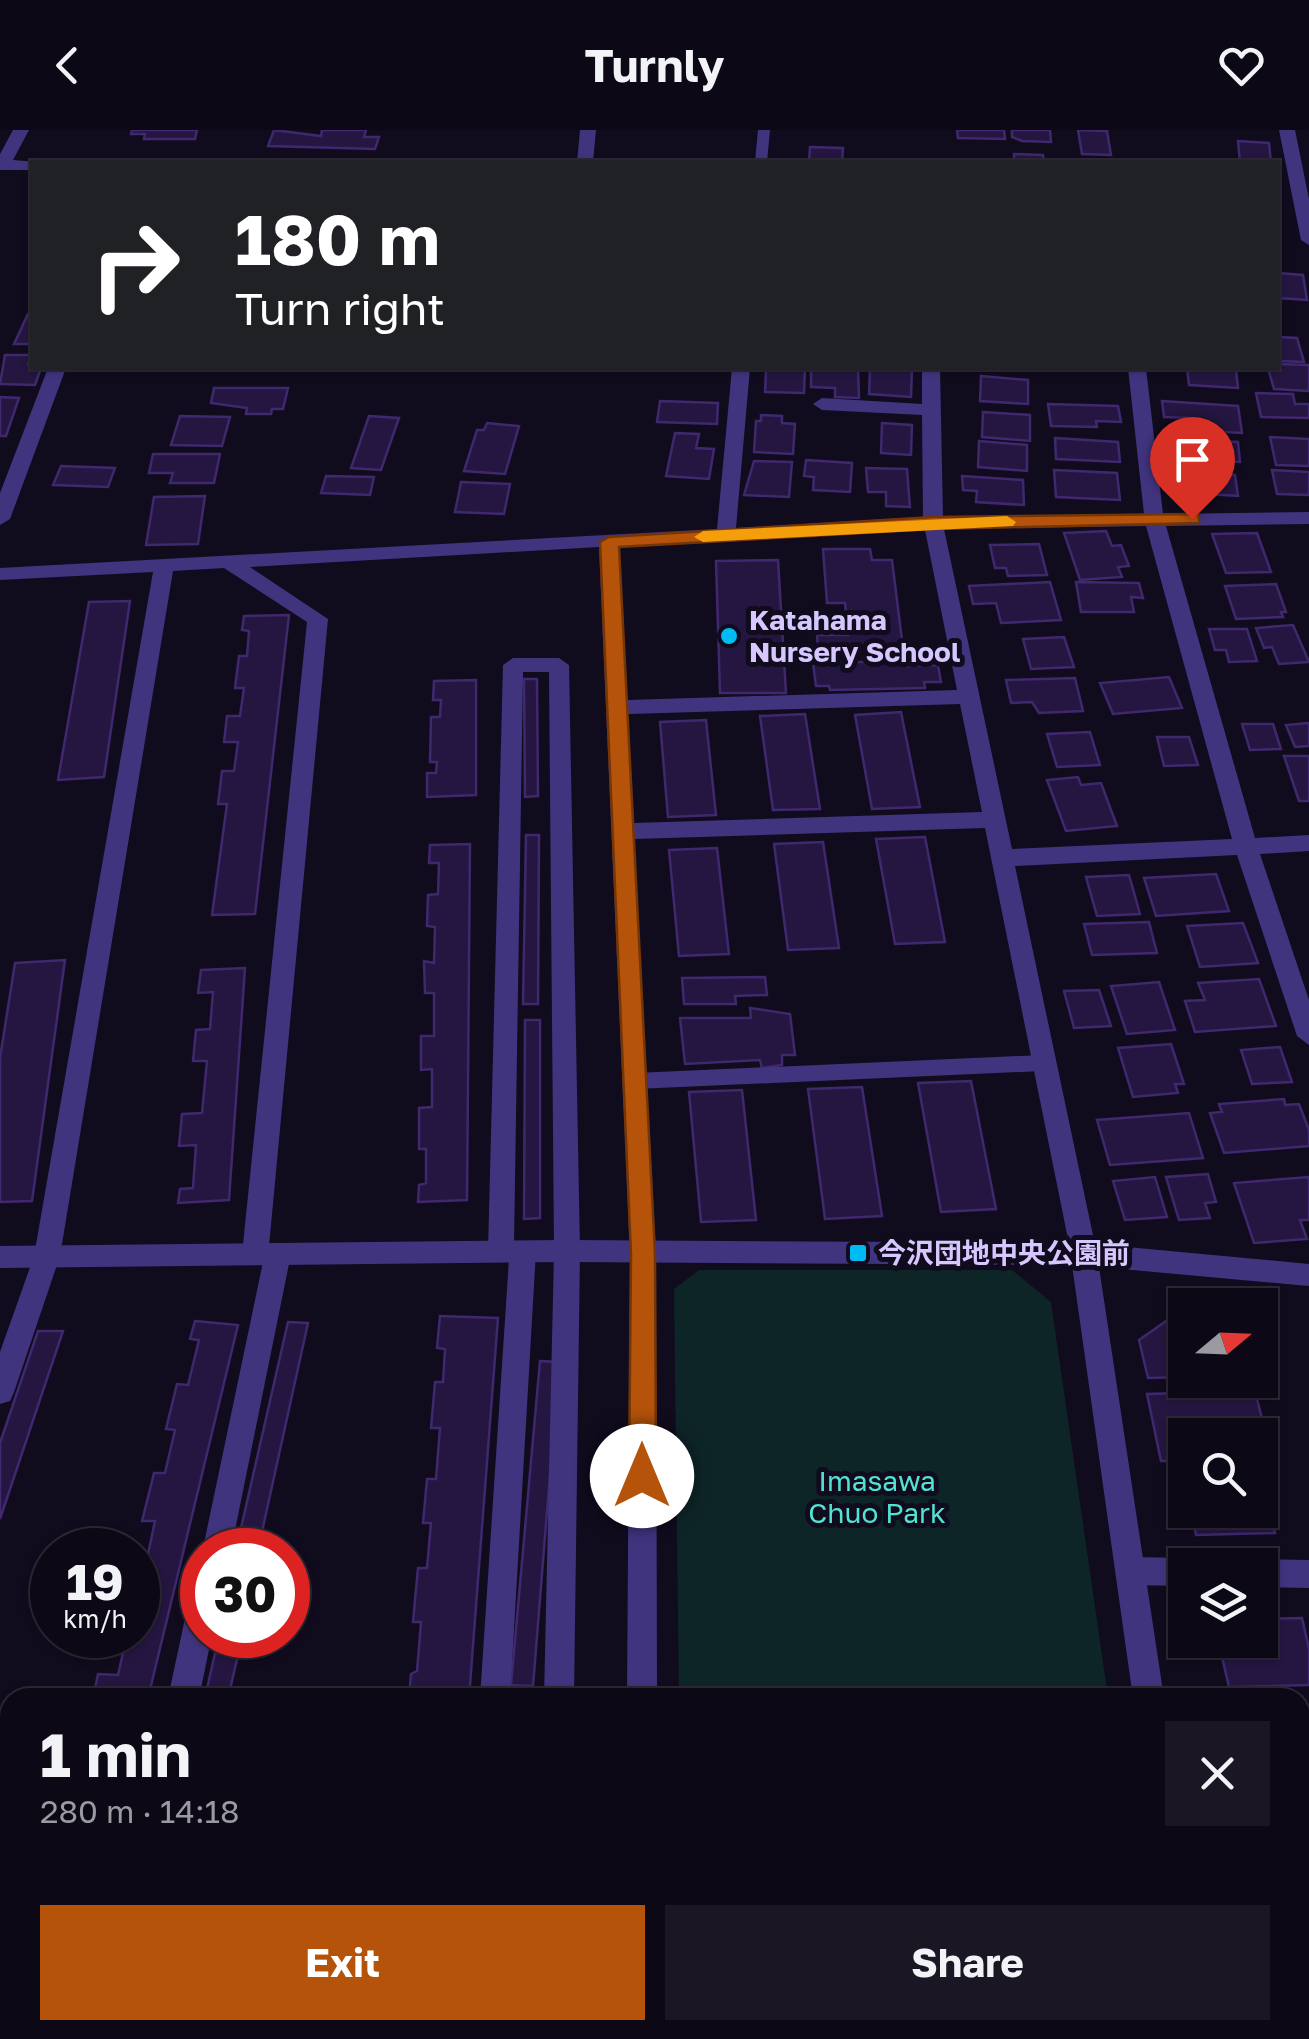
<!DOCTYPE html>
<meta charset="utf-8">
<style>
:root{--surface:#0d0816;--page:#1b1623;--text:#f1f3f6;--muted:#9a9aa1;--line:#2d2935;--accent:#b45309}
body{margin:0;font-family:"Golos Text","Noto Sans JP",sans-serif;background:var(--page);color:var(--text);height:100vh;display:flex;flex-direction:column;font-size:38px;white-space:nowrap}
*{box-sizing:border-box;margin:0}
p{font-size:32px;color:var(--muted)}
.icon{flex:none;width:55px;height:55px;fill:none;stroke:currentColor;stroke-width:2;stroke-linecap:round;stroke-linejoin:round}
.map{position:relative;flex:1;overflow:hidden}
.side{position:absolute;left:0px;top:1558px;width:1310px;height:352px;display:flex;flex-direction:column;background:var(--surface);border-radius:30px 30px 0 0;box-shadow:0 2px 8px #0004,0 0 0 2px var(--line)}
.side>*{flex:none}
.hud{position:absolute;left:30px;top:30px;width:1250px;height:210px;border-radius:0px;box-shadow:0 2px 8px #0004,0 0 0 2px var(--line);background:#202124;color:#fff;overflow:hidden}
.needle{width:65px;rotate:71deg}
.buttons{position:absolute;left:1168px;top:1158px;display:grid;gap:20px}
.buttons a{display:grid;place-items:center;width:110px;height:110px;border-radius:0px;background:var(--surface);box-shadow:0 2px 8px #0004,0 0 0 2px var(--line);font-size:50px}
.speed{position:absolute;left:30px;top:1398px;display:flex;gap:20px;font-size:50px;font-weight:700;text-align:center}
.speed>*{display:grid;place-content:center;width:130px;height:130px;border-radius:50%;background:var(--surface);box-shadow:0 2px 8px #0004,0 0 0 2px var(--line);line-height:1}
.speed small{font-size:25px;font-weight:400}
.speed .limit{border:15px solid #d22;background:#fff;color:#111}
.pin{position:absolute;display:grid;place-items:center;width:85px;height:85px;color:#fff;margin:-102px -42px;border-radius:50% 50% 50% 0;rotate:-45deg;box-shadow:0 0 10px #0007}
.pin .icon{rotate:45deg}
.me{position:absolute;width:110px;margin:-55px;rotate:0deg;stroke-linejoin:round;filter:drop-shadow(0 0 8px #0008)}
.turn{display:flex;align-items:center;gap:35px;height:210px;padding:0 40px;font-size:45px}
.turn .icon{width:130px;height:130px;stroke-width:2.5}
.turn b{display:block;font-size:70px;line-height:85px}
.round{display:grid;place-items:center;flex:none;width:105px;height:105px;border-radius:0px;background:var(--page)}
.overview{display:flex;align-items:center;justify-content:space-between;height:170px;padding:0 40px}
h1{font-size:60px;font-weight:700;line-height:75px}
.cta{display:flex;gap:20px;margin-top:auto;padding:20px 40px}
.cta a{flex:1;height:115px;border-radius:0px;background:var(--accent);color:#fff;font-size:40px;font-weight:700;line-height:115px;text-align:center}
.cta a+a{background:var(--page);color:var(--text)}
header{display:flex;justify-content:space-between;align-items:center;height:130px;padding:0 40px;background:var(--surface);font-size:45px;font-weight:700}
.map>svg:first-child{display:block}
</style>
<header><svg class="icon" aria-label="back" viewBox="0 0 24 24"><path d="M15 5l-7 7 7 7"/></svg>Turnly<svg class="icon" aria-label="heart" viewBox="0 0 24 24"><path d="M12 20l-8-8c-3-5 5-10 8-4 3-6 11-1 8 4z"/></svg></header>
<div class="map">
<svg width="1309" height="1909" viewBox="0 0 1309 1909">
<rect width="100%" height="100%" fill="#110b1e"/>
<!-- green -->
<path fill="#0e2528" d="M699,1140H1012L1051,1172L1108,1567H679L674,1159Z"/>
<!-- building -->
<path fill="#241640" stroke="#3f286d" stroke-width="2.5" d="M132,0H197L195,9H144L145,4H131Z
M274,0L321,6L322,0H366L364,7H379L375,19L268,16Z
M957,0H1004L1005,9L958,8Z
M1012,0H1050L1051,12L1022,11L1012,7Z
M1078,0L1107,1L1111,25L1082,24Z
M1238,11L1269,13L1271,32H1240Z
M810,17L843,18L842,32H809Z
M1014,24L1043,25L1044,32H1014Z
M1278,143L1303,145L1307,170L1278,168Z
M28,184H32V214H14Z
M1278,207L1297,208L1304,232L1278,231Z
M5,225H32L28,234L41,238L35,255L0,254Z
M1278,234L1309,235V261L1274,259L1268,238Z
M774,238H805L804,263L765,262L766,241Z
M811,238H858L859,268L835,267V258L811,257Z
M870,238H912L911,267L869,264Z
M1187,238L1236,240L1238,258L1189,255Z
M981,246L1028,250V274L980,271Z
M214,258H288L283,279H272L271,284H246L247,278L211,273Z
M1256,263L1293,264L1295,274H1309V288L1261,287Z
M0,267L19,268L6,306H0Z
M660,271L718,273L717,294L657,292Z
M1162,271L1238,276L1242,303L1191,300L1190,288L1164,287Z
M1048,274L1118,276L1121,292L1096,291L1097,297L1051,296Z
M983,282L1030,285V311L982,307Z
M761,285L782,286V293L795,294L793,324L754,322L756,291H761Z
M180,286L230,287L222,316L171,315Z
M369,286L399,288L381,340L351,338Z
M487,293L519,296L505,344L464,341L477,300H484Z
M882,293L912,295L911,325L881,323Z
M675,303L699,304L696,318L714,319L709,349L666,346Z
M1270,307L1309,309V336L1276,335Z
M1055,308L1118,312L1120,332L1056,329Z
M1174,309L1238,312L1240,332L1176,329Z
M979,311L1027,315V341L978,337Z
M153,324H220L214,353H170L173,343H149Z
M806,330L852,333L850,362L813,360L814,347L804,346Z
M754,331L792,332L789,367L744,365Z
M61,336L115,338L108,357L53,355Z
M866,338L907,339L910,377L886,376V362H868Z
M1054,340L1117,343L1120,370L1056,367Z
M1272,340L1309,342V365L1277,364Z
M1171,341L1235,345L1238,366L1173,362Z
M326,346L374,347L370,365L321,363Z
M962,346L1023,350L1024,375L976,372L977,361L963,360Z
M461,352L510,354L504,384L455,382Z
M205,366L198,414L146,415L154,367Z
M1106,401L1112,416L1121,415L1129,436L1118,437L1122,447L1080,450L1064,403Z
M1257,403L1271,442L1226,443L1212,404Z
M1039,414L1047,445L1008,446L1006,438H995L990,415Z
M823,419H870L872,430H892L903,518H818L817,505H848L845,473H827Z
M778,430L786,563H720L716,431Z
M1050,452L1061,490L1001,493L996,473L973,474L969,456Z
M1076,452L1139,453L1143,468L1131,467L1134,482H1081Z
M1276,454L1286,482H1281L1283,487L1236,489L1225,456Z
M130,471L104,647L58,650L89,472Z
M289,485L255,784L212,785L227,674H218L222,641H234L238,612H224L227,586H240L244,558H235L239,526H247L249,501L242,500L244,486Z
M1293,495L1309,532L1279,534L1272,517L1264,518L1256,498Z
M1209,499H1247L1257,531L1229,532L1226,520H1215Z
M1064,507L1074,537L1031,539L1023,509Z
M906,531L907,536L938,535L941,552H924L925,558L830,560L829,556H816L813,533Z
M1169,547L1182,578L1113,584L1100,553Z
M1075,548L1083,581L1039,583L1032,572L1011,573L1006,550Z
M524,549H537L538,666L525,667Z
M476,550V665L427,667V643H436L437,632H430L431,587H440L441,570H433L434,551Z
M901,582L920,677L872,679L855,585Z
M805,584L820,679L773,680L760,586Z
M706,590L716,685L668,687L660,592Z
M1309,593V616L1295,617L1286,595Z
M1242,594H1273L1281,619L1250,620Z
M1090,602L1100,635L1057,637L1047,604Z
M1157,607H1189L1198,635L1164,636Z
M1284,626H1309V671H1299Z
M1078,647L1081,655L1101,653L1117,696L1066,701L1047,650Z
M526,705H539L538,874H523Z
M925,707L945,812L895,814L876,709Z
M823,712L839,818L788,820L774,714Z
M470,714L467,1070L418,1072L419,1055L426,1053V1019H419V978L432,977V939L421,940V906H434V863H425L424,831L434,833L435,797L427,796L428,765L438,764L439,733H429L430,715Z
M717,718L729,824L679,826L669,720Z
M1216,744L1229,781L1156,786L1144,748Z
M1129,745L1140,784L1097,786L1086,747Z
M1149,792L1157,823L1092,825L1084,794Z
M1243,793L1258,833L1200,837L1187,796Z
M65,830L32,1071L0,1072V928L15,833Z
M245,838L229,1070L178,1073L180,1059L193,1058L196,1015L179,1016L182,984L202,983L207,931H193L196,900L210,899L213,862L198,863L201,840Z
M765,847L767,865L735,866L736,874H684L682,848Z
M1259,849L1276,896L1195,902L1185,871L1205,870L1198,853Z
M1159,852L1175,900L1127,904L1111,856Z
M1099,860L1111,896L1074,898L1064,861Z
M750,878L790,884L795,925H782V935L762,938L760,930L685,934L680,888H751Z
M525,890H540V1088L524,1089Z
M1171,914L1184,954H1175L1178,963L1133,967L1118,918Z
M1280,917L1292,952L1252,954L1241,920Z
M971,951L996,1079L941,1082L918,953Z
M862,957L882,1086L825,1089L808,959Z
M742,960L756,1090L701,1092L689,962Z
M1284,969L1285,975L1299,974L1309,1000V1016L1224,1023L1210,983L1222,982L1219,974Z
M1189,983L1203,1028L1110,1035L1097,990Z
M1208,1044L1216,1072L1205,1073L1210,1088L1179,1090L1166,1047Z
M1155,1047L1167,1087L1125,1090L1113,1051Z
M1309,1047V1090H1300L1307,1109L1254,1113L1234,1053Z
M1183,1179L1185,1247L1148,1248L1139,1210Z
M440,1186L498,1188L469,1568H409L411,1544L417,1541L421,1492H413L418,1438H427L431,1393H423L427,1349H436L440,1298H431L435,1252H443L445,1219L437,1218Z
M195,1191L238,1195L148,1568H93L98,1544L118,1545L127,1505H138V1448H143L155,1391H142L154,1343H165L175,1300L166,1299L177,1254L188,1255L199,1210L190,1209Z
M288,1192L308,1193L258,1420H236Z
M38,1201H63L0,1389V1313Z
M540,1231L559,1232L533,1556L511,1555Z
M1255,1261L1272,1328H1260V1305H1185V1331H1161L1147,1264Z
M1261,1348L1275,1403L1196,1405L1191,1380H1260Z
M1302,1488L1309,1519V1555L1229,1557L1218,1510H1260V1489Z
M215,1523L238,1525L228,1568H205Z
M1309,1581V1663H1300V1582Z
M1300,1690H1309V1778H1305L1300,1758Z
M1300,1796H1309V1897L1300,1898Z
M6,1861L10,1862V1900H74L71,1909H0Z
M124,1900H149L147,1909H122Z
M372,1900H444L443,1909H372Z
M776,1900H851V1909H777Z"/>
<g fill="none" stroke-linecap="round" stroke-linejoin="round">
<!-- service -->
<path fill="#41347f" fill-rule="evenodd" d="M758,0H770L767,32H755Z
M1042,925L1049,928L1052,933L1049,938L1042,941L635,959L628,957L625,951L628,945L635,943Z"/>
<!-- minor -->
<path fill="#41347f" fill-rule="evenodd" d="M13,0H29L13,30L38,32H32V40H0V24Z
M580,0H596L593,32H577Z
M1279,0H1295L1309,69V115L1301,110Z
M48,238H66L10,389L0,395V363Z
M732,238H750L736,398L923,387L922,285L822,280L813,274L822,268L922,274V238H940L943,387L1144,384L1128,238H1146L1163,384L1309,382V394L1166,396L1255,708L1309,705V721L1260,724L1309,870V915L1297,906L1237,725L1015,736L1097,1124L1093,1132L1084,1135L1075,1132L1071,1124L985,698L634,709L656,1124L657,1568H627L630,1124L599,417L250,437L328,489L269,1116L278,1113L287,1116L291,1124L231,1420L202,1423L263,1132H246L242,1124L307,492L224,438L173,441L60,1126L14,1262L10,1271L0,1274V1222L34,1126L153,442L0,450V438L717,399ZM1146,396L1232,709L1012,719L944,399ZM925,400L957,560L627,570L619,416ZM960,574L982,682L634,693L628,584Z
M513,528H559L569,535L580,1121L574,1568H544L554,1121L549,542H523L514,1113H532L536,1121L510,1568H480L509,1129H492L488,1121L503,535Z
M1130,1427L1185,1428L1197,1435H1185V1456L1130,1455L1120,1451L1115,1441L1120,1431Z
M1260,1429L1309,1430V1458L1260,1457V1435H1249Z
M202,1465V1505H212L199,1568H168L187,1479L191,1469Z
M83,1900H117L115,1909H81Z
M458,1900H492L491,1909H457Z
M537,1900H571V1909H537Z
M625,1900H659V1909H625Z
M878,1900H912L913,1909H879Z"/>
<!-- tertiary -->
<path fill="#41347f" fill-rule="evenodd" d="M567,1110L1084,1113L1309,1134V1156L1099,1137L1164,1568H1133L1072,1135L567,1132L0,1138V1116Z
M1183,1900H1217L1219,1909H1185Z"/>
</g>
<!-- route -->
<path fill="#b45309" stroke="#753606" stroke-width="2.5" d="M1192,384L1199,385V393L933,399L619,417L655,1124L656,1346L652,1354H633L629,1346L631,1124L600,412L609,407L933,387Z"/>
<!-- slow -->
<path fill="#f59e0b" d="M1007,386L1016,392L1013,396L703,412L694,407L703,401Z"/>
<!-- markers -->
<g fill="#00baf3" stroke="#110b1e" stroke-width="4">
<circle cx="729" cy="506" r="10"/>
<rect x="848" y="1113" width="20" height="20" rx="5"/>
</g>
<g text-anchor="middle" stroke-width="10" stroke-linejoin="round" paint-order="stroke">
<!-- poi labels -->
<g font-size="28" font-weight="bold" fill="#d6c8ff" stroke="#110b1e" text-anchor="start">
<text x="749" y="500">Katahama<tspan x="749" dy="32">Nursery School</tspan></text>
<text x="878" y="1133">今沢団地中央公園前</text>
</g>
<!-- park labels -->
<g font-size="28" fill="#51e2d2" stroke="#110b1e">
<text x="877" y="1361">Imasawa<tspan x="877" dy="32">Chuo Park</tspan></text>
</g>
</g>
</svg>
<div class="buttons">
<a><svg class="needle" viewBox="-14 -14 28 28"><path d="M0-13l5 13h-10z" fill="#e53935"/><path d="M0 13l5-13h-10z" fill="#9a9aa1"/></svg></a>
<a><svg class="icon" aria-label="search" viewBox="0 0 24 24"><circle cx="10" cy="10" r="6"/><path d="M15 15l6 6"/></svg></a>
<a><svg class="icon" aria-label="layers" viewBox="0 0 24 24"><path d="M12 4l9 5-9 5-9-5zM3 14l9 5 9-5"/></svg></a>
</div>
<div class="speed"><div>19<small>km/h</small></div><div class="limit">30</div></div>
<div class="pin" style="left:1192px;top:389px;background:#d93025"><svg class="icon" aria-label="arrive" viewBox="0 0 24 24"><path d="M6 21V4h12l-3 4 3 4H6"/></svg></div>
<svg class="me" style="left:642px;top:1346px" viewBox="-20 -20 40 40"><circle r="19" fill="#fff"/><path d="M0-13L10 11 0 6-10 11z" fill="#b45309"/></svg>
<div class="hud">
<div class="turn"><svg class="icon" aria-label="right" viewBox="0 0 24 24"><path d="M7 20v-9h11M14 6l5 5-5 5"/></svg><div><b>180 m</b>Turn right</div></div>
</div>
<section class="side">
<div class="overview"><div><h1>1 min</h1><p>280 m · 14:18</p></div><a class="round"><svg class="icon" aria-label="close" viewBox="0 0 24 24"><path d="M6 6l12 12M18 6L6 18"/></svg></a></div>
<div class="cta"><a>Exit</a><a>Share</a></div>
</section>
</div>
